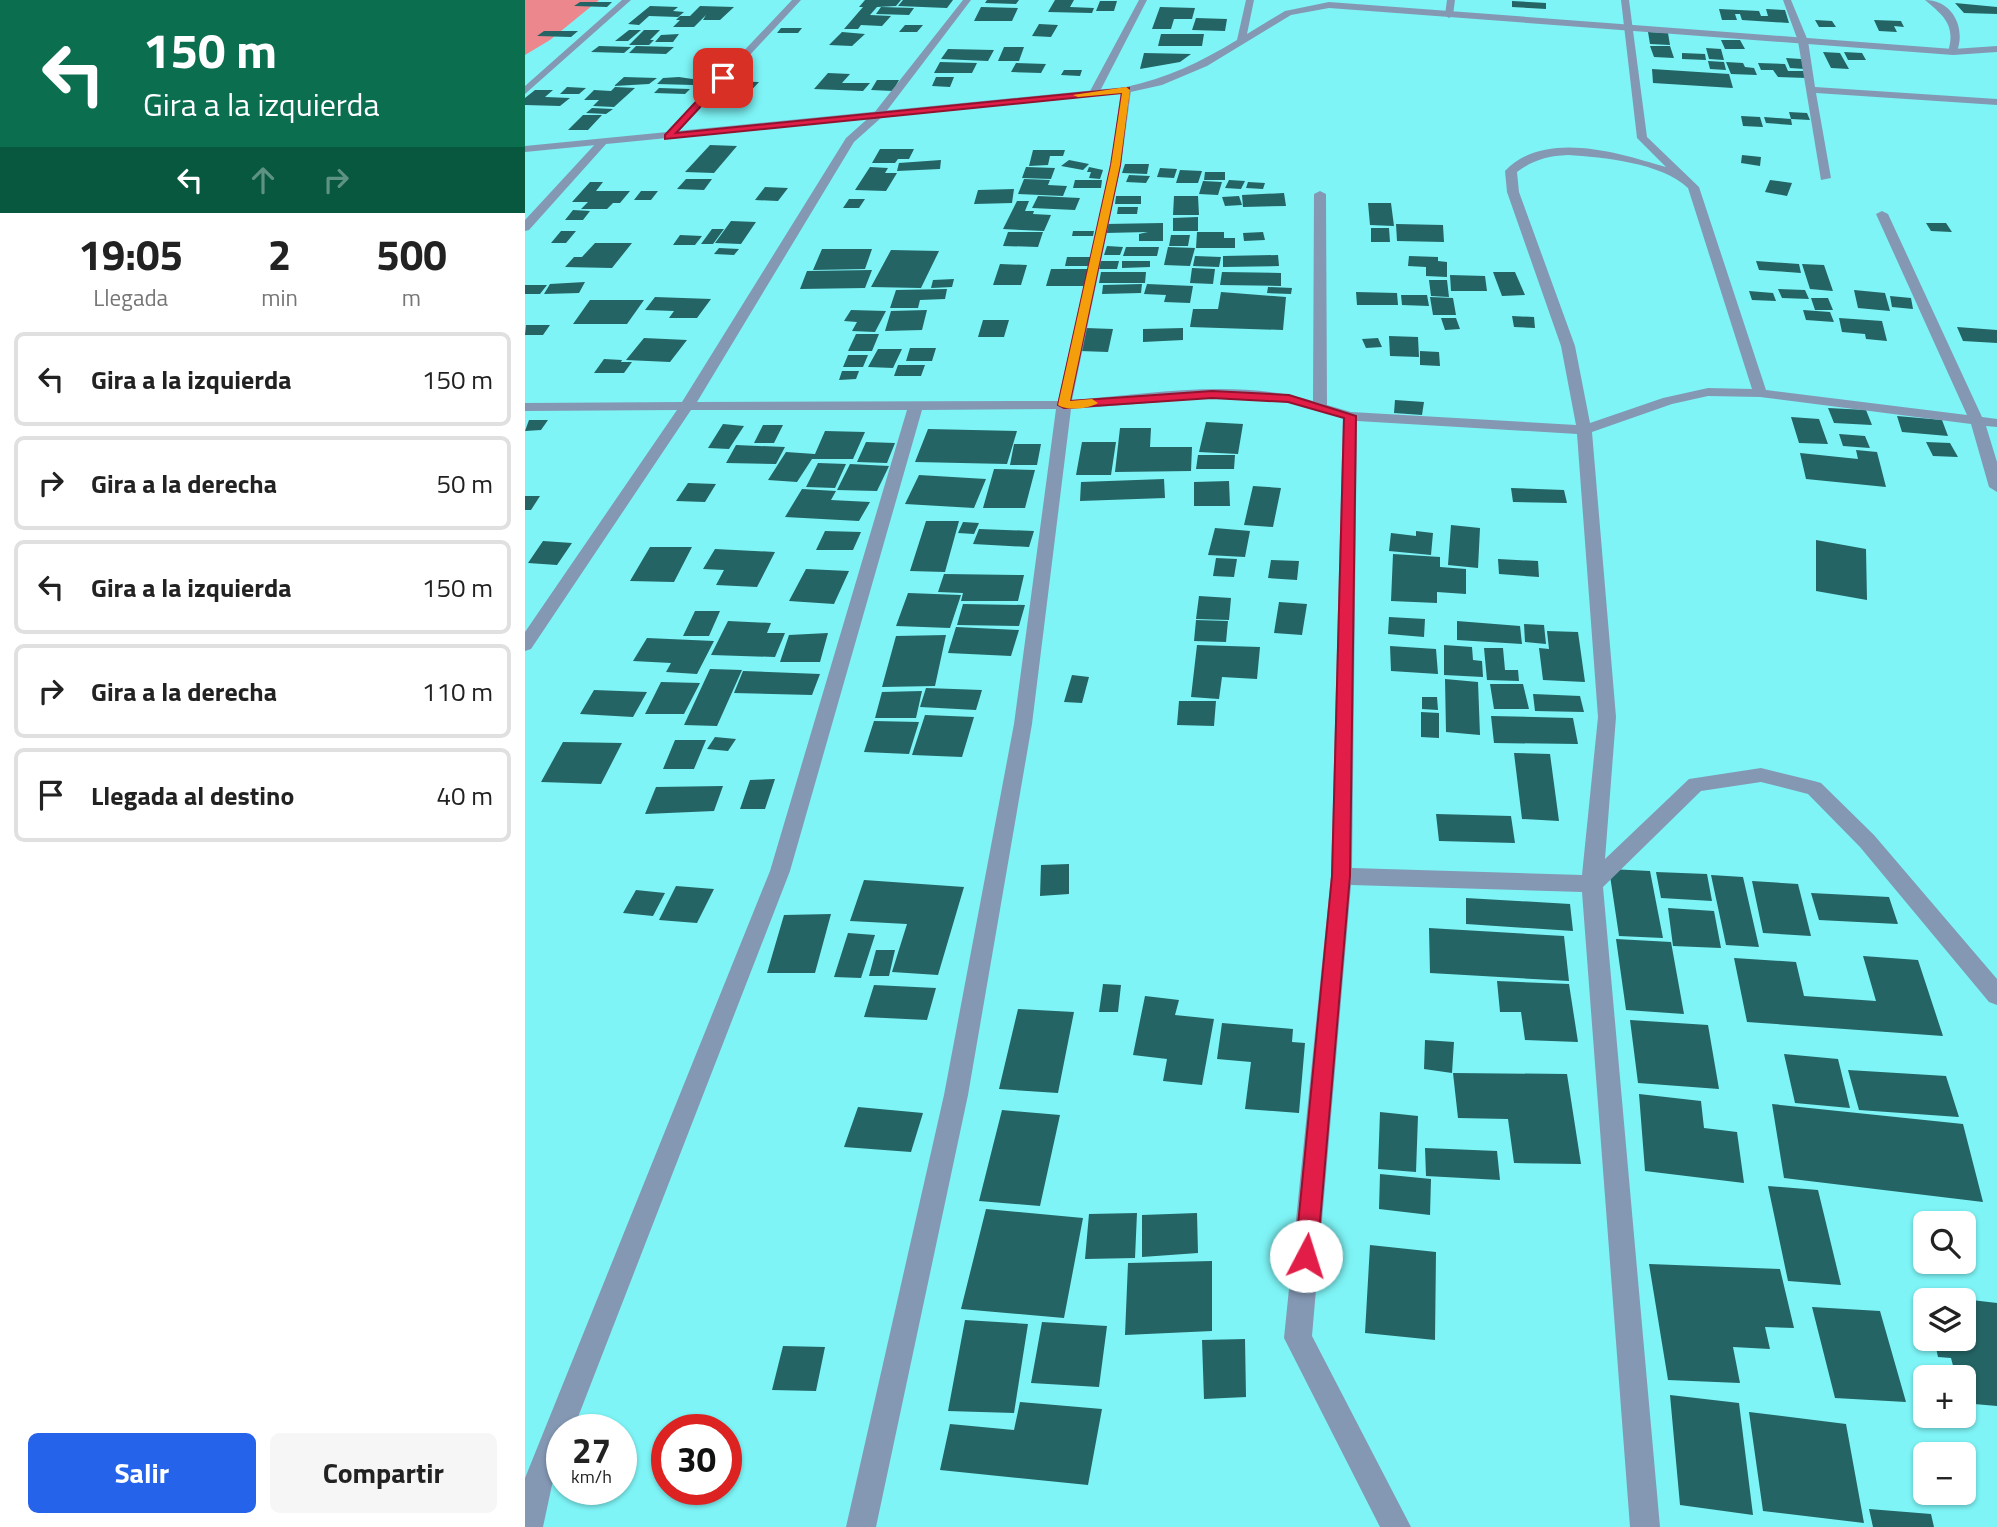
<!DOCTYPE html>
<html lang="es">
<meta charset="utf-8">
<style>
:root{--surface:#fff;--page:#f6f6f6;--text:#222;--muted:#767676;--line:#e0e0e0;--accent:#2563eb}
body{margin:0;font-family:"Titillium Web",sans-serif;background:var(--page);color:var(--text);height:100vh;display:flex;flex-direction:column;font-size:26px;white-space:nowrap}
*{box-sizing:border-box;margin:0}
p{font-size:23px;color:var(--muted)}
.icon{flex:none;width:38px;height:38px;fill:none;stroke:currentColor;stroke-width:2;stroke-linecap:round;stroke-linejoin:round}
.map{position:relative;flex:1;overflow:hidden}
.drawer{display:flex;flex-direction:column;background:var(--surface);width:525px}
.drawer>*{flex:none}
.hud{background:#0b6e4f;color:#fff;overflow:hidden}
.fabs{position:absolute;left:1388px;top:1211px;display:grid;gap:14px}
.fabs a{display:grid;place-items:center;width:63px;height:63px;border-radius:10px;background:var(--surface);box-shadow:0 2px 5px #0004;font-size:35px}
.speed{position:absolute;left:21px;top:1414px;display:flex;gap:14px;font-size:35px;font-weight:700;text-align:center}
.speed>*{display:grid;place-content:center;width:91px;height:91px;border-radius:50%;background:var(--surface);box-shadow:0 2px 5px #0004;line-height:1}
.speed small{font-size:18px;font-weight:400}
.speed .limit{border:10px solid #d22;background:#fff;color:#111}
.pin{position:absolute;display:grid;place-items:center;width:60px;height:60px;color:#fff;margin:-30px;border-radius:14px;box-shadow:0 4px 10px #0006}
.me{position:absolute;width:77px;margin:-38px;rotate:5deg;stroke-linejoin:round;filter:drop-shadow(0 0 5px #0008)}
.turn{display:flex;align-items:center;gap:24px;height:147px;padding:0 28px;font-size:32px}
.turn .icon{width:91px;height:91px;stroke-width:2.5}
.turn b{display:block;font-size:49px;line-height:60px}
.lanes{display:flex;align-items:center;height:66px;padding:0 28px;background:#0003;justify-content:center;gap:35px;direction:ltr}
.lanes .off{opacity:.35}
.eta{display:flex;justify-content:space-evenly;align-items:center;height:119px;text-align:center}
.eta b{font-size:42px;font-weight:700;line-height:49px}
.button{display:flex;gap:14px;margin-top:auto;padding:14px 28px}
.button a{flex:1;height:80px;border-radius:10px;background:var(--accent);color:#fff;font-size:28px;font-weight:700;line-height:80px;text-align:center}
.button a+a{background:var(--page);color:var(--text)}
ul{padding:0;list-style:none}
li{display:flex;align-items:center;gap:21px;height:94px;margin:0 14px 10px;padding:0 14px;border:4px solid var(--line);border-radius:10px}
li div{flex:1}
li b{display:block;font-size:26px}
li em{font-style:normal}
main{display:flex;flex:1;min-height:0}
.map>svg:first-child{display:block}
</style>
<main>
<section class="drawer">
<div class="hud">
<div class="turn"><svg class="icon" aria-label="left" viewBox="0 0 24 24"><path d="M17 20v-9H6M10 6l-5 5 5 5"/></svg><div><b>150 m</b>Gira a la izquierda</div></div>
<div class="lanes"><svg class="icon" aria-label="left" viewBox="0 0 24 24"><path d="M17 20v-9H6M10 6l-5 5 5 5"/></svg><svg class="icon off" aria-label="ahead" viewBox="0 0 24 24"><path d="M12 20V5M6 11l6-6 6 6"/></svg><svg class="icon off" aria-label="right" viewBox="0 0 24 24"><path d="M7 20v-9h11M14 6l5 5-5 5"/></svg></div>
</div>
<div class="eta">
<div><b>19:05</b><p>Llegada</p></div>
<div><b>2</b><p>min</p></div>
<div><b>500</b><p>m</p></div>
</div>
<ul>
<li><svg class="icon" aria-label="left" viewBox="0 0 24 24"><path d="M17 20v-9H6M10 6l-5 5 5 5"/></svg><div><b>Gira a la izquierda</b></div><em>150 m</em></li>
<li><svg class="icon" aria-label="right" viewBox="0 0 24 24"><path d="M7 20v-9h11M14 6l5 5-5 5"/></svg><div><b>Gira a la derecha</b></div><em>50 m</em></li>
<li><svg class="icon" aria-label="left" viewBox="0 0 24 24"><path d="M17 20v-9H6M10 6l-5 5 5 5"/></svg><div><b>Gira a la izquierda</b></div><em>150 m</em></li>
<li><svg class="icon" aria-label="right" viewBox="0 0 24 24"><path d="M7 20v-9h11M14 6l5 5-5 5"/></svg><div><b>Gira a la derecha</b></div><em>110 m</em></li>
<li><svg class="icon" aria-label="arrive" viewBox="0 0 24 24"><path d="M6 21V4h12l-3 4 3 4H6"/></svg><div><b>Llegada al destino</b></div><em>40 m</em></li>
</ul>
<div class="button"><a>Salir</a><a>Compartir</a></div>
</section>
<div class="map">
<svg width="1472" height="1527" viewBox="0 0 1472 1527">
<rect width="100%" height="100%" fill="#7ef4f6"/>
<!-- forest -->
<path fill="#ed878e" d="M0,0H74L25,40L0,55Z"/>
<!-- building -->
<path fill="#246465" d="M340,0H376L371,6L352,7L345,15L366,16L357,26L336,25L333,29H319L338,7H334Z
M378,0H428L422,8L373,6Z
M462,0H494L491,4L460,3Z
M530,0H549L545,7L569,8L567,13L523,12Z
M575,1H592L589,11H571Z
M987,1L1021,3V9L987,7Z
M55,2H87L82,7L49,6Z
M1430,3L1472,7V14L1439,13Z
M125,6L153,7L148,11L159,12L153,17L124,16L114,25L103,24Z
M175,6L209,7L195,20H178L181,15L169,27H148L155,20H151L155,16H165Z
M356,7L389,8L384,15L351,14Z
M456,7L493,8L487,21H449Z
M635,7L670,8L667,19H649L646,29H627Z
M1194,9L1234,11L1236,16H1243L1241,9L1260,10L1264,23L1217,20L1215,14H1210L1212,20H1197Z
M671,18L702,19L700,31L667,30Z
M1290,20L1307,21L1311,27H1294Z
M1349,20L1376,21L1379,27L1369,26L1372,32L1354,31Z
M514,24L533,25L526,37L507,36Z
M380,25H398L392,32H374Z
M256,28H277L273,33H252Z
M104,30H116L103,41H90Z
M119,30H135L125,40H129L124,45H104Z
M19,31H53L46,37L12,36Z
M317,32L340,34L327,46L304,45Z
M1123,32L1143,33L1145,45L1125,44Z
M154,34L148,42H130L136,35Z
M636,34H679L677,46H633Z
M1196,40H1215L1220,49H1200Z
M74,46L106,47L99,53L66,52Z
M111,46L149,47L141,54L104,53Z
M1125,46H1145L1149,58L1129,57Z
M479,47H499L494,61H473Z
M1181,48L1196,49L1199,60L1184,59Z
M423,49L469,50L463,61L416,59Z
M1298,52L1315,53L1324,69L1306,68Z
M1319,52L1337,53L1341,60H1323Z
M619,53L666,54L655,62L615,69Z
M1157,53L1180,54L1181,60L1157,59Z
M1261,58L1276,59L1280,69L1265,68Z
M1183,61L1199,62L1201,70L1185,69Z
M415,62L452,63L447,73H409Z
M1201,62L1218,63L1220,67L1229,68L1232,75L1206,74Z
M491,63L521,64L516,73L486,72Z
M1233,63L1260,64L1263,71H1278L1282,78L1253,77L1248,70H1236Z
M1127,69L1204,74L1208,88L1128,83Z
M539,70H557L555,76L536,75Z
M303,73L325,74L317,83H345L338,91L289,89Z
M99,77L132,78L124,84L89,86Z
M154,77L174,80L168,85L132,84L138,78Z
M411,77H429L425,87L407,86Z
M352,80H374L368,91L346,90Z
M197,81L234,82L220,97L183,95Z
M42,87L61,88L54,94H35Z
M90,87L110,88L89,107L68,106L74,100H59L69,90L86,91Z
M134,88L165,89L160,94L129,93Z
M10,90H28L20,97L45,98L35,106L0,105V98Z
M67,108L88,109L81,114L61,113Z
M1264,112L1282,113L1285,120L1266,119Z
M58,115H77L63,130H43Z
M1216,116L1235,117L1238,127L1218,126Z
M1239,117L1266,119L1267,125L1241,123Z
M185,145L212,146L189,173L160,172Z
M355,149H389L384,159H373L370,163H347Z
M508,150H540L538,156H525L523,165L504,166Z
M1217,155L1236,157L1235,166L1216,163Z
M416,160L415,169L372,171L374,163Z
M544,160L564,164L558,170L536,166Z
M600,164H624L622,174L597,173Z
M345,167L363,168L360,173H372L361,191L330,190Z
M501,167L530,168L526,179L497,178Z
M564,167L578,170L575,179L564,178L566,172H562Z
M635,168L652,169L649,178L632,177Z
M655,170L677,171L673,183H651Z
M680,172H700V180H679Z
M604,175L625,176L621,183L601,182Z
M161,179H187L179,190L152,189Z
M499,179L525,180L523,185L542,186L538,196L493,194Z
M550,180H577L576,188H548Z
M704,180L720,181L716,189L700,188Z
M1245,180L1267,183L1262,196L1240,192Z
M678,181L697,182L693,195L674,194Z
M65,182H78L71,191H105L95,203H88L82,209H56L63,202H47Z
M723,182L740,183L738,189L721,188Z
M240,187L263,188L253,201L230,200Z
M489,189L487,203L449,204L453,190Z
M116,191H133L126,200H109Z
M759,193L761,206L718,207L717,195Z
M513,196L555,198L550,210L507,208Z
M591,196H616V204H590Z
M649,196H673L674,215H648Z
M714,196L717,205L700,206L697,197Z
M324,199H340L334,208H318Z
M492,201H504L500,211H509L508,214L526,215L519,231L478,229Z
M843,203H866L869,226L845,225Z
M593,207H613L612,214H592Z
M48,210L65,211L58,220H40Z
M673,217V231H648V218Z
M206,221L231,222L216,244L190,243Z
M638,223V241H614V234L623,232L580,233L581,224Z
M1401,223H1421L1427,232L1406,231Z
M871,224L918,225L919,242L872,241Z
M846,228H864L865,242H846Z
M187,229H199L188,244H176Z
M36,231H51L41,243H26Z
M548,231H569L568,236H547Z
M483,232H518L513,247L478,246Z
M672,232H699V238H710V248H671Z
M738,232L740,240L719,241L718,233Z
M155,235L177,236L170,245H148Z
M646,235H665L663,246H644Z
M70,243H107L87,268L40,267L49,257H57Z
M582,246L598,247L595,255H579Z
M601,247H634L632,256H598Z
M643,247L670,248L665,266L639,265Z
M194,248L214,249L209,255L189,254Z
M297,249H347L340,269L288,270Z
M366,250L414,251L396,288L346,287Z
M753,255L754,266L698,267V256Z
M670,256L696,257L694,267L668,266Z
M884,256L913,257V261L922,262V277L901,276V267L883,266Z
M542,257H567L565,266H540Z
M575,261H594L592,269H573Z
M597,261H625V267L597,268Z
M1231,261L1274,264L1276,273L1234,270Z
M475,264L502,265L496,285H468Z
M1277,264L1299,265L1308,291L1285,289Z
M667,268L690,269L688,284L665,283Z
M526,269H564L561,286H521Z
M347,270L340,288L275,289L282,271Z
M576,272H621L620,283H574Z
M697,272L756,273V286L695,285Z
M968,272H990L1000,295L977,296Z
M925,275L960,276L962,291H926Z
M429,279L427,287L406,288L408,280Z
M904,280H922L924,297L906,296Z
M60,282L54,293L19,294L25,284Z
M617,284L616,293L577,294L578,285Z
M622,284L668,286L665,303L639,302L641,295L619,294Z
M0,285H22L15,294H0Z
M743,287L767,288L766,294L742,293Z
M422,289L420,299L395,300L393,308H365L371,290Z
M1253,289L1280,290L1284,299L1257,298Z
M1329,290L1360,293L1365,311L1333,308Z
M1224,291L1248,293L1251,301L1227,300Z
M696,292L761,297L758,330L665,327L668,309H693Z
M831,292L872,293L873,305H832Z
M876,295H902L904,306L877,305Z
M1365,296L1386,298L1388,309L1367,307Z
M130,297L186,299L172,318H144L149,311L120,310Z
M905,297L928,298L931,315H908Z
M1286,298H1303L1308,310H1290Z
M65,300H119L102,324H48Z
M326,310L361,311L350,332L327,331L332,322L319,321Z
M402,310L397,330L360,331L366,311Z
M1278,310L1305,312L1309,322L1281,320Z
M987,316L1009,317L1010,328L989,327Z
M916,318H931L935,329L920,330Z
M1314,318L1357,321L1362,341L1341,339L1340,334L1317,332Z
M458,320H484L479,337H453Z
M1,325H25L18,335H0Z
M1432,327L1472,330V343L1438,341Z
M561,328L588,329L583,352L555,351Z
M658,328V340L618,342V329Z
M331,334H354L347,351H323Z
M864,336L893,337L894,357L865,356Z
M119,338L162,340L145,362L101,360Z
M853,338L857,347L841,348L837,339Z
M385,348H411L407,361H381Z
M353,349H377L368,368L343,367Z
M895,351L914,352L915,366L895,365Z
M323,355H343L338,367H318Z
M79,359L97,360L96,362H107L99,373H69Z
M373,365H400L396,376H369Z
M317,371H334L331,379L314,380Z
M870,400L899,402L897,415L869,413Z
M1303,408L1341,410L1347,425L1309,423Z
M1372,416L1417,420L1423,436L1377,432Z
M1266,417L1294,419L1303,444L1274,443Z
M4,420H23L16,430L0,431Z
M681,422L718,424L713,454L674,452Z
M198,424L219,426L204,449L183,448Z
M238,425H258L249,443H229Z
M595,428H626L625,447H667L666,471L590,472Z
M403,429L492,431L482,464L390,462Z
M300,431L340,432L328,459H287L272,482L243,480L261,452L290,454Z
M1314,434L1340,436L1345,448L1318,446Z
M341,442L370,443L362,463L332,462Z
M557,442H591L586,475H551Z
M1401,442L1425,443L1433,457L1408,456Z
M489,444H516L512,465H485Z
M211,445L260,447L251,464L201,463Z
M1331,450L1352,452L1361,487L1281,479L1275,453L1333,459Z
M673,455H710L709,469H671Z
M293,463L321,464L310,488L281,487Z
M325,464L364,466L352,491L312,490Z
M469,469L510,470L500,508H458Z
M394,475L461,479L449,508L380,504Z
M639,479L640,498L555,501L556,482Z
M704,481L705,506H669V482Z
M163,483L191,484L180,502L151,501Z
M728,486L756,488L748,527L719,525Z
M986,488L1039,490L1042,503L988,502Z
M277,489L311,491L306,500L345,502L334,521L260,517Z
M0,496H15L6,510H0Z
M401,521H434L420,572L385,571Z
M438,522L454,523L449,534L433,533Z
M926,525L955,528L953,568L923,565Z
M690,528L725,531L720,557L683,555Z
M454,529L509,531L504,547L448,544Z
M300,531L336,532L328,550H291Z
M891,531L908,533L906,555L864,551L866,533L891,536Z
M1291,540L1341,549L1342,600L1291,591Z
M18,541L47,543L32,565L3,563Z
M125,547H167L149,582L105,581Z
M190,549L250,552L232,587L191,585L199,570L178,569Z
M868,554L915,557V567L941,569V594L912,592V603L866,601Z
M691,558L712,559L709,577L688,576Z
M973,559L1013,561L1014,577L974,574Z
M746,560L774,561L772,580L743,578Z
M281,569L324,571L309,604L264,601Z
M419,574L499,575L493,601H436L438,593L413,592Z
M383,593L436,595L425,628L371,626Z
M674,596L706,598L704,620L671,619Z
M754,602L782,604L777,635L749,633Z
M438,604L500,605L494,626L432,625Z
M170,611H195L184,636H158Z
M864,617L900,619L899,637L863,634Z
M671,620L703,621L701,642L669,641Z
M203,621L246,623L242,633H260L250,657L186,655Z
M932,621L995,626L997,644L932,640Z
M999,624L1019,625L1021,644L1000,642Z
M431,627L494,630L486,656L423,653Z
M1022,631L1053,632L1060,682L1018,680L1014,648L1024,649Z
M303,633L295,662H255L264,635Z
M421,635L410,686L357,687L371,636Z
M122,638L189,641L172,674L141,672L146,663L108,661Z
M672,645L735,647L732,679L697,677L694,699L666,697Z
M919,645L947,647L948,660L957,661L958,677L919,675Z
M865,646L911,649L913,674L866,671Z
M959,648H978L980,670H993L994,681L962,680Z
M185,669L217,670L192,726L159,725Z
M218,671L295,674L287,695L209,693Z
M547,675L564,677L557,703L539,702Z
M920,679L953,682L955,735L921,732Z
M136,682L175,683L159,714H120Z
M965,684H998L1004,709H969Z
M401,688L457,690L451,710L395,707Z
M69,690L122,692L108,717L55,714Z
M397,691L391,718H350L357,692Z
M1008,694L1055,696L1059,712L1010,711Z
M897,697H912L913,710L897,709Z
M654,701H691L689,726L652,725Z
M896,712L914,713V738L896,737Z
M400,715L449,717L437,757L387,755Z
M966,716L1048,718L1053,744L969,743Z
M349,721L394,722L384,754L339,752Z
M190,737L211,739L203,751L182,749Z
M150,740H181L169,769H138Z
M38,742L97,743L76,784L16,782Z
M989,753L1025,754L1034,821L997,819Z
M250,779L240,809H215L225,780Z
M198,786L189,811L120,814L131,787Z
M911,814L986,816L990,843L914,841Z
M544,864V894L515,896L516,865Z
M1084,869L1125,871L1138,938L1094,936Z
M1131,872L1182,874L1187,901L1136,898Z
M1186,875L1218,877L1234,947L1201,945Z
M339,880L439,887L413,975L367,972L382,924L325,921Z
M1227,881L1273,884L1286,936L1238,933Z
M151,886L189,889L172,923L134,920Z
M111,890L140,893L128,916L98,913Z
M1286,893L1364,897L1373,924L1294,920Z
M941,898L1045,904L1048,931L941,924Z
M1143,908L1189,911L1196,948L1148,946Z
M306,914L290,973H242L259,915Z
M904,928L1039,936L1044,981L905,973Z
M323,933L350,935L336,978L309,977Z
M1091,939L1146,942L1159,1014L1101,1010Z
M351,950H370L364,976H344Z
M1338,956L1393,960L1418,1036L1222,1022L1209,958L1271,962L1279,996L1351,1001Z
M972,981L1044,984L1053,1042L1000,1040L996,1012H975Z
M578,984L596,985L593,1012H574Z
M349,985L411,988L402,1020L339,1017Z
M620,996L654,1000L650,1015L689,1019L677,1085L638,1081L642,1059L608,1055Z
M493,1009L549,1012L533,1093L474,1089Z
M1105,1020L1183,1025L1194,1089L1113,1083Z
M697,1023L768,1029L767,1042L780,1043L774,1113L720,1109L726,1062L692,1059Z
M900,1040L929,1042L927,1073L899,1069Z
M1259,1054L1313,1059L1325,1108L1270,1103Z
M1323,1070L1421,1076L1434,1117L1334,1110Z
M928,1073L1042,1074L1056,1164L989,1163L983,1119L933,1118Z
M1114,1094L1176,1101L1179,1128L1212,1132L1219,1183L1120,1171Z
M1247,1104L1438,1124L1458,1202L1259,1178Z
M333,1107L398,1113L386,1152L319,1147Z
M477,1110L535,1115L515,1206L454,1201Z
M855,1112L893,1116L891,1172L853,1169Z
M900,1148L972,1151L975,1180L901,1176Z
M855,1174L906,1179L905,1215L854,1209Z
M1243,1186L1293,1190L1316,1285L1263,1281Z
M461,1209L558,1218L539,1318L436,1309Z
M612,1213L610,1258L560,1259L564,1214Z
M672,1213L673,1253L617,1257V1215Z
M845,1245L911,1252L910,1340L840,1333Z
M687,1261V1331L600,1335L603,1263Z
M1124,1264L1255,1269L1269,1328L1240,1327L1245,1349L1208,1347L1215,1383L1143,1380Z
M1438,1299L1472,1303V1406L1438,1403V1377H1431L1426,1358L1413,1357L1409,1339H1438Z
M1287,1307L1355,1311L1381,1402L1310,1398Z
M440,1320L503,1324L489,1413L423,1411Z
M517,1322L582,1326L574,1387L506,1383Z
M720,1339L721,1397L679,1399L677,1340Z
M258,1346L300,1347L291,1391L247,1390Z
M1145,1395L1214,1403L1228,1515L1155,1505Z
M495,1402L577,1409L563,1485L415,1470L425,1424L489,1430Z
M1224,1412L1321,1424L1339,1523L1238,1511Z
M1344,1509L1406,1514L1409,1527H1348Z"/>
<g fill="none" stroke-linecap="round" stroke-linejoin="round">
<!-- minor -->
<path fill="#8498b4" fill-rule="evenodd" d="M97,0H106L0,94V86Z
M267,0H276L147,139H139V135Z
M438,0H446L357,117L329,142L172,402L533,401L586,165L596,90L601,87L606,90L596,165L547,400C625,394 712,378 788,401L789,194L795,191L801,194L802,405L826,412L1051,425L1036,346L982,192L980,171C1020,129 1094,153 1141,167L1112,138L1096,0H1104L1122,137L1174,187L1241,390L1442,415L1351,214L1357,211L1363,214L1457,417L1472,419V427L1461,426L1472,462V492L1464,487L1446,424L1235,397L1183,396L1147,404L1067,432L1091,717L1080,859L1164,779L1236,768L1289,781L1296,783L1349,835L1472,979V1005L1464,1002L1335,847L1283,794L1236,782L1176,791L1078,887L1135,1527H1105L1057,892L826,885L787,1336L886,1527H855L759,1338L806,876L818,418L763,402L687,398L546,409L507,724L443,1095L351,1527H321L419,1095L489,724L531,409L397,410L265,871L48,1430H37V1459L27,1485L18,1527H0V1478L245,871L382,410H166L6,649L0,651V632L152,410L0,411V403L157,402L321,138L349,113ZM1043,155C1078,157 1137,163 1163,188L1227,389L1183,388L1138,398L1065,423L1050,346L994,192L992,172C1008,160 1022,156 1043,155ZM832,421L1052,434L1073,717L1057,875L827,868Z
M614,0H622L574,93L565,95L564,93Z
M922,0H930L928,15L924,18L920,15Z
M1258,0H1266L1283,41L1290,87L1472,99V105L1291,93L1306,178L1296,180L1273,41Z
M1400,0C1428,0 1442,29 1431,54L1423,52C1431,25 1419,16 1400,0Z
M73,141L82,143L4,230L0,231V220Z"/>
<!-- tertiary -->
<path fill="#8498b4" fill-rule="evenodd" d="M721,0H729L722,34L760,11L804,2L1428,49L1472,46V52L1428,55L804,8L766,15L682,66L637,85L601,93L0,152V146L601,87C642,78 676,62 712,40Z"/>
</g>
<!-- route -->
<path fill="#e11d48" stroke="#92132f" stroke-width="2" d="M195,76L202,78L151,133L604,88L595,165L545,401L687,391L764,395L831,416L825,876L792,1256L788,1264L781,1267L773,1264L770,1256L807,876L819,418L763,402L687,398L539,408L533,405L586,165L597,93L140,139V135Z"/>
<!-- slow -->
<path fill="#f59e0b" d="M601,87L605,90L595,165L545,401L567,399L573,403C564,409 542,411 533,405L586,165L597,93L553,97L548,95Z"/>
</svg>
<div class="fabs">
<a><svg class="icon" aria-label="search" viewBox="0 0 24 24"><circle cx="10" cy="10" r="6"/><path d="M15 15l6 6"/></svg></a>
<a><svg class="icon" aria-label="layers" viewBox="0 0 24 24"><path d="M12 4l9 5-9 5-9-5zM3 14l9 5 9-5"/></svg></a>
<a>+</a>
<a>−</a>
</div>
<div class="speed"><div>27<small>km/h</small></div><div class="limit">30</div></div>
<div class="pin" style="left:198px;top:78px;background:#d93025"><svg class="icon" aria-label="arrive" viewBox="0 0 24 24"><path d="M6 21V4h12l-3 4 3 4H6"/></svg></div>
<svg class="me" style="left:781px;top:1256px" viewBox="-20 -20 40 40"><circle r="19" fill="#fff"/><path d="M0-13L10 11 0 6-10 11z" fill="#e11d48"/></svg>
</div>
</main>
